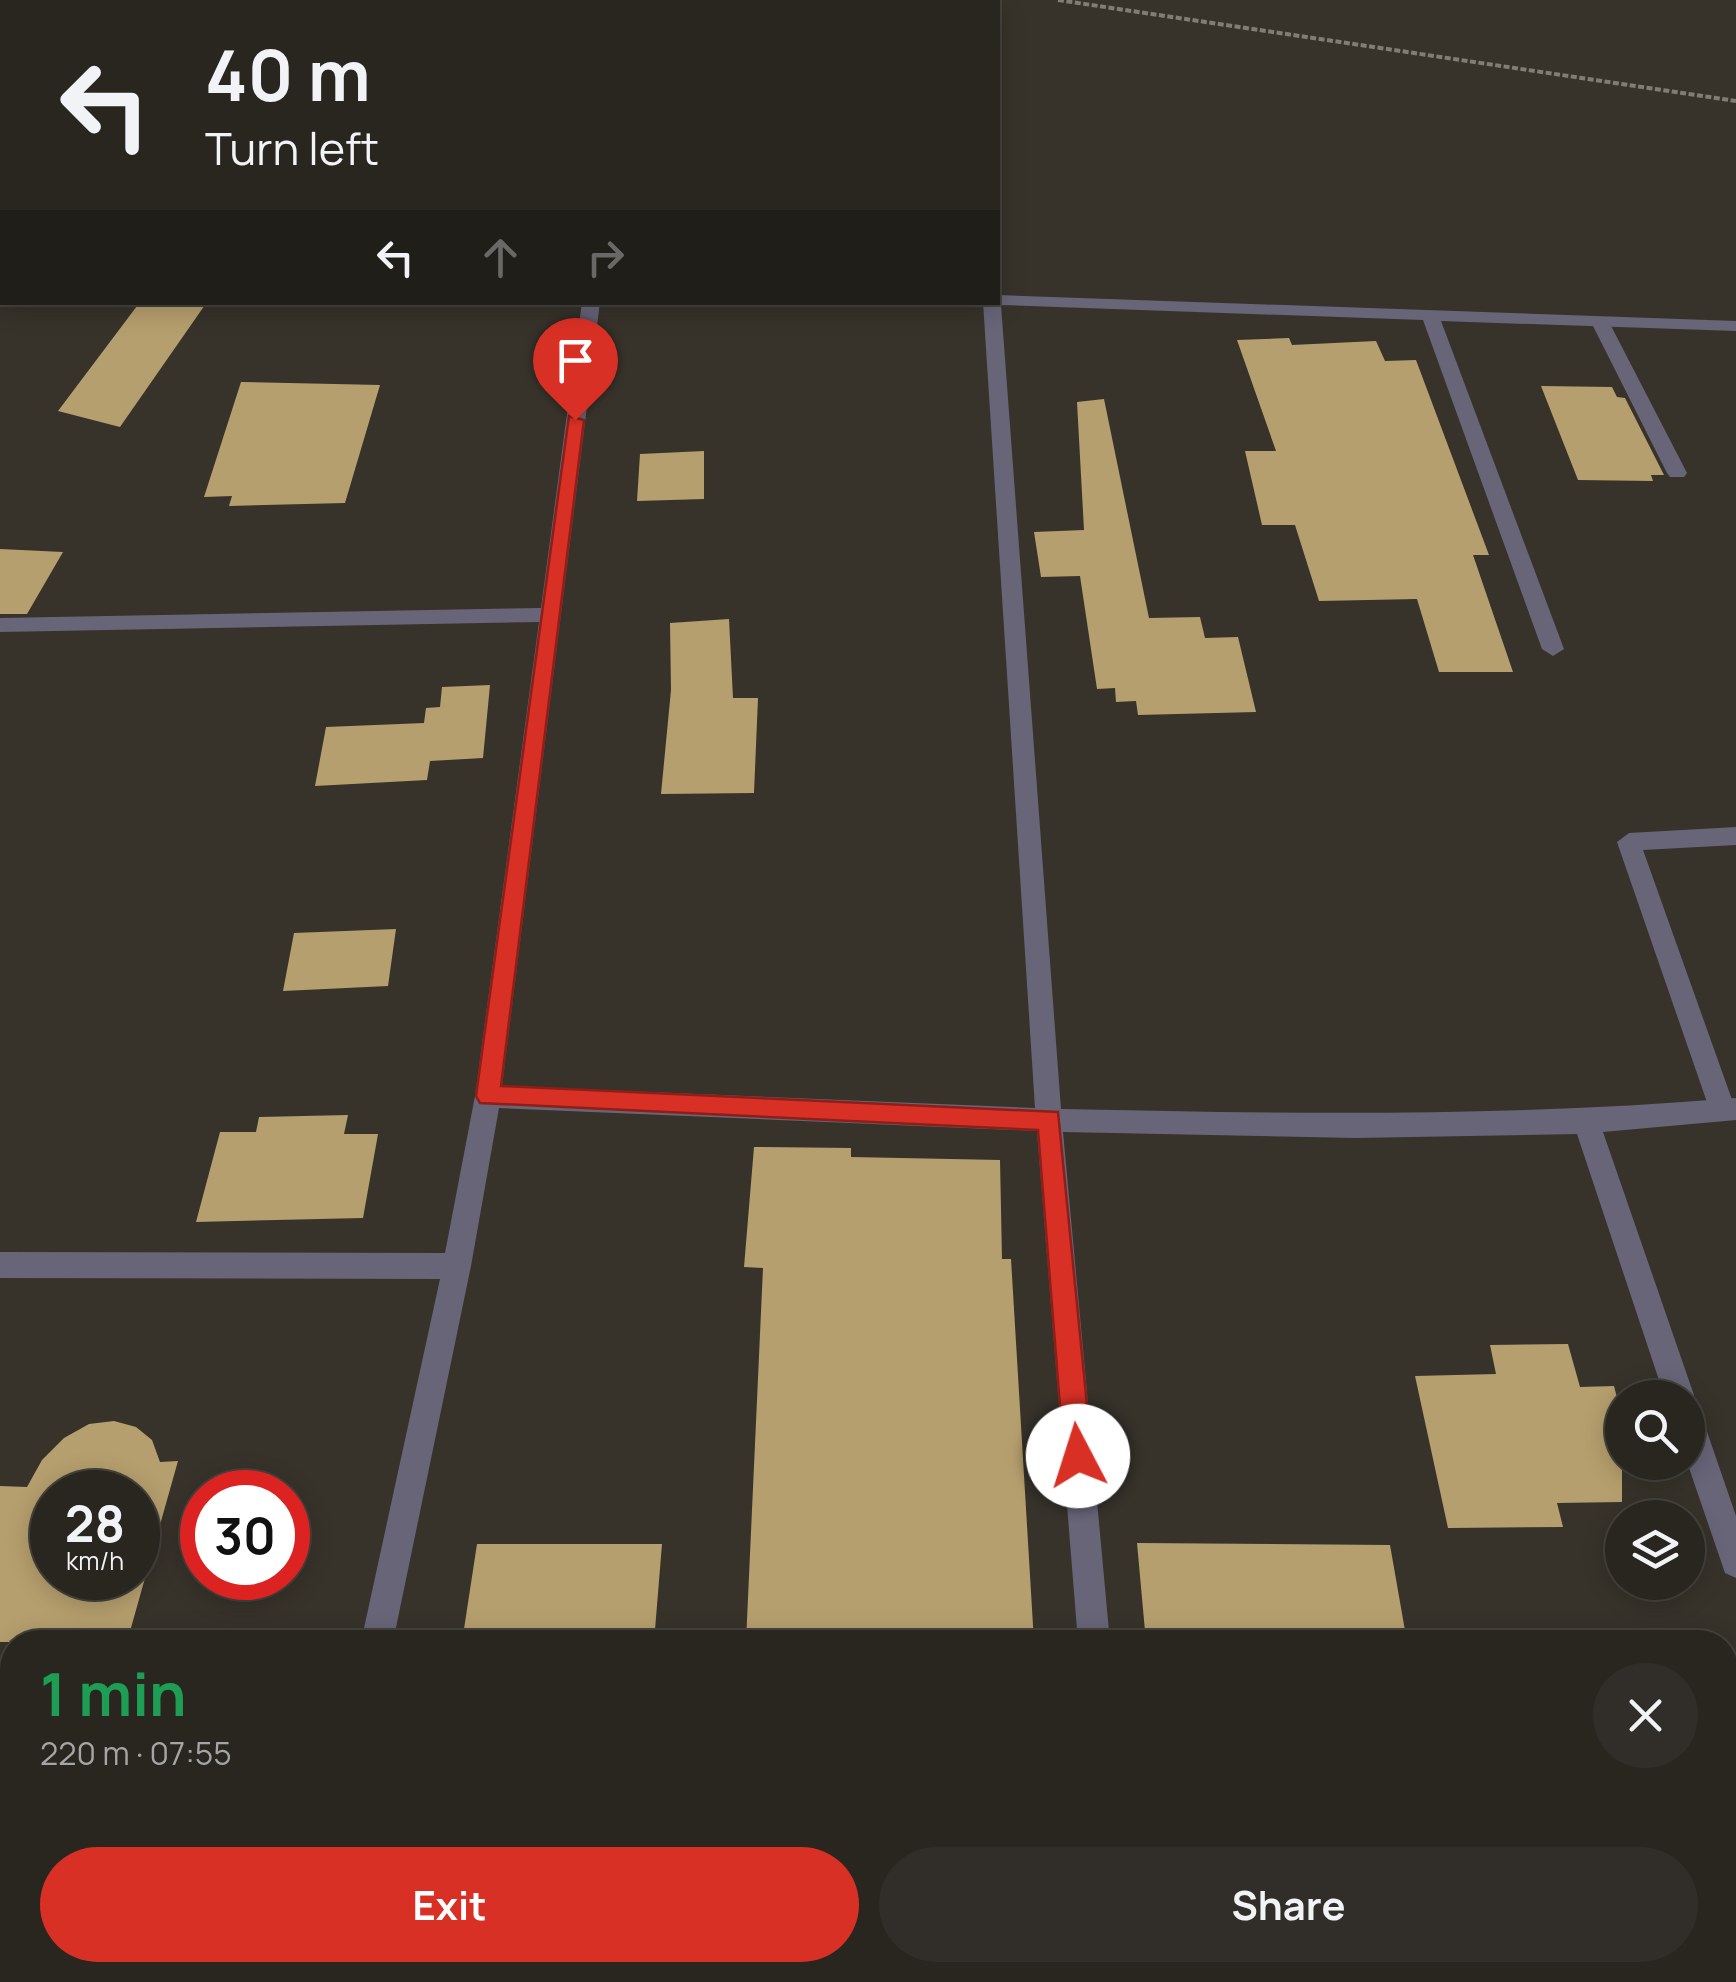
<!DOCTYPE html>
<meta charset="utf-8">
<style>
:root{--surface:#292620;--page:#312e29;--text:#f1f3f6;--muted:#a5a5a5;--line:#45433e;--accent:#d93025}
body{margin:0;font-family:Manrope,sans-serif;background:var(--page);color:var(--text);height:100vh;display:flex;flex-direction:column;font-size:38px;white-space:nowrap}
*{box-sizing:border-box;margin:0}
p{font-size:32px;color:var(--muted)}
.icon{flex:none;width:55px;height:55px;fill:none;stroke:currentColor;stroke-width:2;stroke-linecap:round;stroke-linejoin:round}
.map{position:relative;flex:1;overflow:hidden}
.sheet{position:absolute;left:0px;top:1630px;width:1738px;height:352px;display:flex;flex-direction:column;background:var(--surface);border-radius:40px 40px 0 0;box-shadow:0 5px 25px #0003,0 0 0 2px var(--line)}
.sheet>*{flex:none}
.top-card{position:absolute;left:0px;top:0px;width:1000px;height:305px;box-shadow:0 5px 25px #0003,0 0 0 2px var(--line);background:#292620;color:var(--text);overflow:hidden}
.controls{position:absolute;left:1605px;top:1380px;display:grid;gap:20px}
.controls a{display:grid;place-items:center;width:100px;height:100px;border-radius:50%;background:var(--surface);box-shadow:0 5px 25px #0003,0 0 0 2px var(--line);font-size:50px}
.speed{position:absolute;left:30px;top:1470px;display:flex;gap:20px;font-size:50px;font-weight:700;text-align:center}
.speed>*{display:grid;place-content:center;width:130px;height:130px;border-radius:50%;background:var(--surface);box-shadow:0 5px 25px #0003,0 0 0 2px var(--line);line-height:1}
.speed small{font-size:25px;font-weight:400}
.speed .limit{border:15px solid #d22;background:#fff;color:#111}
.pin{position:absolute;display:grid;place-items:center;width:85px;height:85px;color:#fff;margin:-102px -42px;border-radius:50% 50% 50% 0;rotate:-45deg;box-shadow:0 0 10px #0007}
.pin .icon{rotate:45deg}
.me{position:absolute;width:110px;margin:-55px;rotate:355deg;stroke-linejoin:round;filter:drop-shadow(0 0 8px #0008)}
.turn{display:flex;align-items:center;gap:35px;height:210px;padding:0 40px;font-size:45px}
.turn .icon{width:130px;height:130px;stroke-width:2.5}
.turn b{display:block;font-size:70px;line-height:85px}
.lanes{display:flex;align-items:center;height:95px;padding:0 40px;background:#0003;justify-content:center;gap:50px;direction:ltr}
.lanes .off{opacity:.35}
.round{display:grid;place-items:center;flex:none;width:105px;height:105px;border-radius:52px;background:var(--page)}
.headline{display:flex;align-items:center;justify-content:space-between;height:170px;padding:0 40px}
h1{font-size:60px;font-weight:700;line-height:75px;color:#1e9e55}
.primary-button{display:flex;gap:20px;margin-top:auto;padding:20px 40px}
.primary-button a{flex:1;height:115px;border-radius:60px;background:var(--accent);color:#fff;font-size:40px;font-weight:700;line-height:115px;text-align:center}
.primary-button a+a{background:var(--page);color:var(--text)}
.map>svg:first-child{display:block}
</style>
<div class="map">
<svg width="1736" height="1982" viewBox="0 0 1736 1982">
<rect width="100%" height="100%" fill="#37332b"/>
<!-- building -->
<path fill="#b69f6e" fill-rule="evenodd" d="M140,302H207L120,427L58,411Z
M1289,338L1292,345L1376,341L1385,361L1416,360L1489,555H1473L1513,672H1439L1417,599L1319,601L1295,525H1262L1245,451H1276L1237,340Z
M241,382L380,385L345,503L229,506L232,496L204,497Z
M1541,386L1612,387L1617,397L1625,398L1664,475H1651L1653,481L1578,480Z
M1104,399L1149,618L1200,617L1205,638L1238,637L1256,712L1138,715L1136,701L1116,702L1115,688L1097,689L1080,576L1041,577L1034,532L1084,530L1077,402Z
M704,451V499L637,501L640,454Z
M0,549L63,552L27,614H0Z
M729,619L733,698H758L754,793L661,794L671,690L670,623Z
M490,685L483,758L430,761L427,780L315,786L326,727L424,723L426,708L440,707L442,687Z
M396,929L388,986L283,991L294,933Z
M348,1115L344,1134H378L363,1218L196,1222L220,1132H256L259,1117Z
M754,1147L851,1148V1157L1000,1160L1002,1259H1011L1034,1642H746L763,1268L744,1267Z
M1568,1344L1580,1387L1614,1386L1622,1417V1502L1557,1503L1563,1527L1448,1528L1415,1376L1496,1374L1490,1345Z
M114,1421L136,1427L152,1440L160,1462L178,1461L127,1642H0V1486L27,1487L42,1460L64,1438L89,1424ZM52,1492H138V1578H52Z
M1137,1543L1390,1545L1407,1642H1146Z
M477,1544H662L654,1642H462Z"/>
<g fill="none" stroke-linecap="round" stroke-linejoin="round">
<!-- path -->
<path stroke="#807d75" stroke-width="4" stroke-dasharray="6 2.5" stroke-linecap="butt" d="M1058,0L1736,101"/>
<!-- lane -->
<path fill="#686579" fill-rule="evenodd" d="M1600,317L1609,322L1687,473L1684,477H1670L1667,473L1591,322Z
M1736,827V845L1643,850L1735,1108L1731,1116L1722,1119L1713,1116L1709,1108L1617,842L1629,833Z"/>
<!-- street -->
<path fill="#686579" fill-rule="evenodd" d="M0,232H2V242H0Z
M998,295L1736,321V331L1441,321L1564,649L1553,656L1542,649L1423,320L1001,305L1061,1109C1290,1114 1508,1117 1736,1098V1120L1603,1132L1695,1398L1691,1407L1699,1410L1703,1420L1736,1516V1578L1725,1573L1687,1462L1688,1398H1665L1577,1134L1355,1138L1063,1132L1110,1642H1078L1037,1131L499,1108L471,1266L393,1642H361L440,1279L0,1278V1252L445,1253L475,1096L539,622L0,632V618L541,608L582,302H600L502,1086L1035,1108L983,302H998Z
M302,1970H338L336,1982H300Z
M1104,1970H1140L1141,1982H1105Z"/>
<!-- highway -->
<path fill="#b1a7d8" fill-rule="evenodd" d="M2,199V211L0,212V200Z"/>
</g>
<!-- route -->
<path fill="#d93025" stroke="#8d1f18" stroke-width="2.5" d="M569,416L584,420L501,1086L1058,1112L1092,1456L1088,1465L1078,1469L1068,1465L1064,1456L1038,1130L480,1103L476,1096Z"/>
</svg>
<div class="controls">
<a><svg class="icon" aria-label="search" viewBox="0 0 24 24"><circle cx="10" cy="10" r="6"/><path d="M15 15l6 6"/></svg></a>
<a><svg class="icon" aria-label="layers" viewBox="0 0 24 24"><path d="M12 4l9 5-9 5-9-5zM3 14l9 5 9-5"/></svg></a>
</div>
<div class="speed"><div>28<small>km/h</small></div><div class="limit">30</div></div>
<div class="pin" style="left:575px;top:420px;background:#d93025"><svg class="icon" aria-label="arrive" viewBox="0 0 24 24"><path d="M6 21V4h12l-3 4 3 4H6"/></svg></div>
<svg class="me" style="left:1078px;top:1456px" viewBox="-20 -20 40 40"><circle r="19" fill="#fff"/><path d="M0-13L10 11 0 6-10 11z" fill="#d93025"/></svg>
<div class="top-card">
<div class="turn"><svg class="icon" aria-label="left" viewBox="0 0 24 24"><path d="M17 20v-9H6M10 6l-5 5 5 5"/></svg><div><b>40 m</b>Turn left</div></div>
<div class="lanes"><svg class="icon" aria-label="left" viewBox="0 0 24 24"><path d="M17 20v-9H6M10 6l-5 5 5 5"/></svg><svg class="icon off" aria-label="ahead" viewBox="0 0 24 24"><path d="M12 20V5M6 11l6-6 6 6"/></svg><svg class="icon off" aria-label="right" viewBox="0 0 24 24"><path d="M7 20v-9h11M14 6l5 5-5 5"/></svg></div>
</div>
<section class="sheet">
<div class="headline"><div><h1>1 min</h1><p>220 m · 07:55</p></div><a class="round"><svg class="icon" aria-label="close" viewBox="0 0 24 24"><path d="M6 6l12 12M18 6L6 18"/></svg></a></div>
<div class="primary-button"><a>Exit</a><a>Share</a></div>
</section>
</div>
